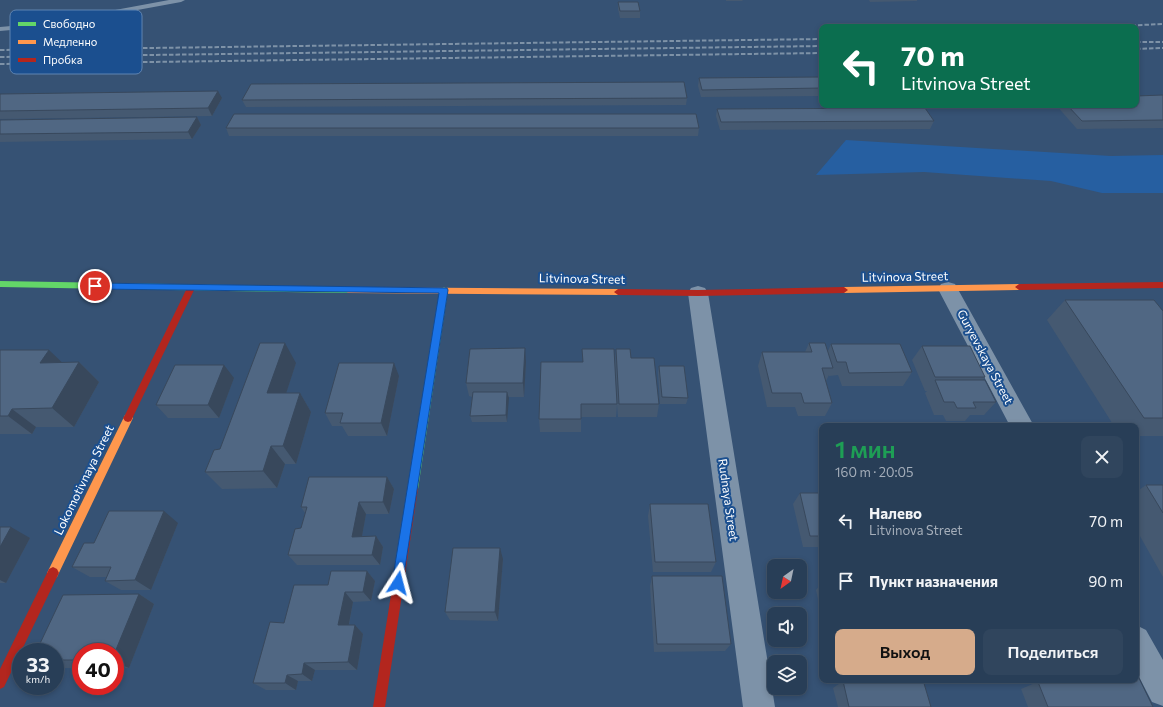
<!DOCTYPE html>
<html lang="ru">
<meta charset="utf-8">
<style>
:root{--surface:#283e57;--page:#30455d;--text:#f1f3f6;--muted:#a5aeba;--line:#44576d;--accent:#d6ab8b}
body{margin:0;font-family:Commissioner,sans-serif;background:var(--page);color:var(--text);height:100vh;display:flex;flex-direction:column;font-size:15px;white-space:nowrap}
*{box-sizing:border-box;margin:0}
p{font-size:13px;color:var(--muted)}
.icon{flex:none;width:22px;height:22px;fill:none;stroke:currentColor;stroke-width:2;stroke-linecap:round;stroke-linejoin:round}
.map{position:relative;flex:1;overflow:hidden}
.drawer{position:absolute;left:819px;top:423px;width:320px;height:260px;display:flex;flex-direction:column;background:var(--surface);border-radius:8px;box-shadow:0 2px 6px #0003,0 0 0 1px var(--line)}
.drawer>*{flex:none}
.top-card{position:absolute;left:819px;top:24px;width:320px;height:84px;border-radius:8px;box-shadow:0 2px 6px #0003,0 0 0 1px var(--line);background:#0b6e4f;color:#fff;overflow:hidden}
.needle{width:26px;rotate:213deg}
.buttons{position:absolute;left:767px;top:559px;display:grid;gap:8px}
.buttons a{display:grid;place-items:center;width:40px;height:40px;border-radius:8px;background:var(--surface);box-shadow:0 2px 6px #0003,0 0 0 1px var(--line);font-size:20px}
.speed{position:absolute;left:12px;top:643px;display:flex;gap:8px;font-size:20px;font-weight:700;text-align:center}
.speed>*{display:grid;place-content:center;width:52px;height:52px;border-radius:50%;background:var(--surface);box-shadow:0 2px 6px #0003,0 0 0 1px var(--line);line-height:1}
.speed small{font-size:10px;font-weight:400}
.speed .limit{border:6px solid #d22;background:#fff;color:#111}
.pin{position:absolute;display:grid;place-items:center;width:34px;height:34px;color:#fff;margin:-17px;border:2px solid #fff;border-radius:50%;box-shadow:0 1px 4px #0007}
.me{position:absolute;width:44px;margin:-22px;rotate:9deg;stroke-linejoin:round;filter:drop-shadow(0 0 3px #0008)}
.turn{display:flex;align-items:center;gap:14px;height:84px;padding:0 16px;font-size:18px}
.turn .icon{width:52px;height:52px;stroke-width:2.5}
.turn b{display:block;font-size:28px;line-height:34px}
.round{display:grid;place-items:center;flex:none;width:42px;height:42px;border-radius:8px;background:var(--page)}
.overview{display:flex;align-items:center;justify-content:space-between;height:68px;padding:0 16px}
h1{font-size:24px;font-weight:600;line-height:30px;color:#1e9e55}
.button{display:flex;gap:8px;margin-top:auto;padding:8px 16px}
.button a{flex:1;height:46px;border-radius:8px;background:var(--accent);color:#111;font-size:16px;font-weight:600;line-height:46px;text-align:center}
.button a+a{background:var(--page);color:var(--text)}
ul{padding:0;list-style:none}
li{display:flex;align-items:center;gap:12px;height:60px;padding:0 16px}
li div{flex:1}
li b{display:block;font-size:15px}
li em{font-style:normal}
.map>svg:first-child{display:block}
</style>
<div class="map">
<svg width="1163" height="707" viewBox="0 0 1163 707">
<rect width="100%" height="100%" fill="#365274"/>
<!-- green -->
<path fill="#265fa1" d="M846,140L1111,156L1163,155V193H1102L1051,181L924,172L816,175Z"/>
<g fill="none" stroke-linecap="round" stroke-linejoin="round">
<!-- lane -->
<path fill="#7d92a8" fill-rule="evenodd" d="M169,0H185L181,2L45,27L0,31V27L45,23Z"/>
<!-- street -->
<path fill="#7d92a8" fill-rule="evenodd" d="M948,282L955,284L1034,426H1010L938,289L941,284Z
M698,286L705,288L708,293L775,707H743L688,293L691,288Z
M1136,625L1146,630L1163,660V706L1152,702L1136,671Z"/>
<!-- fast -->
<path fill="#63d668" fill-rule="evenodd" d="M0,281L348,287L352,290L348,293L0,287Z
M444,287L448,290L418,489L417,492L413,494L409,492L408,489L440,290Z"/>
<!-- slow -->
<path fill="#ff974d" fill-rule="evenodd" d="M1019,284L1023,287L1019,290L844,293L840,290L844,287Z
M348,287L618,289L622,292L618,295L348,293L344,290Z
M128,414L131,415L133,418L57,577L53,579L49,577L47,573L49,569L125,415Z"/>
<!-- jam -->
<path fill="#b3261e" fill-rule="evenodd" d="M1163,282V288L1019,290L1015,287L1019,284Z
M191,285L195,288L131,421L128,422L125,421L123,418L125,415L187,288Z
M844,287L848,290L844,293L698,296L618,295L614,292L618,289L698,290Z
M413,484L417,486L418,489L385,707H373L408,489L409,486Z
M53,567L57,569L59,573L57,577L4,687L0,689V669L49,569Z"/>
<!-- rail -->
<path stroke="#7e92a7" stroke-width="2" stroke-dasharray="4.5 2" stroke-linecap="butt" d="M1099,27L1163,24
M1136,42H1163
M1136,49L1163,48
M0,50L822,39
M0,57L822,46
M0,64L822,53"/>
</g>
<!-- wall -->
<path fill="#455971" d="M726,0H743L742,1H726Z
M869,0H917V1L870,2Z
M618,2L640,11V18H620L618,9Z
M822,77V96L701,97L698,86L699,78Z
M0,94L222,98L212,116L0,119Z
M1163,95V128L1077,129L1056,105H1136Z
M687,98L686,105L246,107L242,100Z
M717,109L934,121L930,129L720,130L716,116Z
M197,117L201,125L192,139L0,142V120Z
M226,128H699L698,136H229Z
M1065,300L1163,311V436H1136V426H1114L1047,320Z
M809,343L828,351L831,344L912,372L903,386H842L838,375L829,376V375L826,381L832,403L825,416H798L795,407H767L758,366L762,352H805Z
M922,346L985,377L983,380L996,402L984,415H970L965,421H946L943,415H934L925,393L927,391H925L912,360Z
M616,349L631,358L659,404L657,417H618L617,405L616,417H581V432H540L539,419L615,363Z
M0,350L62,363L79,362L99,382L74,427H36L32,434H0Z
M526,362L524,397H508L507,422H472L470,416L472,397L469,396L466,383Z
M296,363L286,393H300L311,412L296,464H285L277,488L222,489L205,472L220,449Z
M659,366L688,398L686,404H660L658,373Z
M399,376L387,436H348L342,426H332L325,413Z
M234,378L219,418H168L156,405Z
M387,477L394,489L389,514H366L362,536H376L383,547L380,565H297L288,555L301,528L305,513L301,507Z
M1146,485H1163V577L1136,529V492Z
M800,493H822V547H803L793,504Z
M650,504L716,562L711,572H653L648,516Z
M178,523L151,590H121L105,581L106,577H90L72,567L94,543Z
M0,527L30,538L6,583H0Z
M503,559L498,621L450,620L445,612Z
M822,567V617L816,590L820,585L818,572Z
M367,571L375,581L371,601L353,602L349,625H355L363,634L357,670H315L312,681H298L296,690H266L253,683L328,585Z
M652,576L731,644L725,651L654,652L650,586Z
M139,594L154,604L129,668H115V652H81V668H55V652Z
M1034,680H1136L1153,707H1028L1021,689L1035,683Z
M843,681L931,707H838L833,688Z"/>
<!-- shaded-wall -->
<path fill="#38485c" d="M218,91L222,98L212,116L208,108Z
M197,117L201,125L192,139L188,132Z
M285,343L296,363L280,412L267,393Z
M525,348L526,362L524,397L523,383Z
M49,350L69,369L40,363Z
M79,362L99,382L74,427L52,408Z
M394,363L399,376L387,436L381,423Z
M224,365L234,378L219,418L208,405Z
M507,392L509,398L507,422L506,415Z
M300,393L311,412L296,464L283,446Z
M12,409L36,427L32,434L8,416Z
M271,446L285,464L277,488L263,471Z
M387,477L394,489L389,514L383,502Z
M359,502L366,514L360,547L352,537Z
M164,511L178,523L151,590L135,580Z
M11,527L30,538L6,583L0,580V547Z
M376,536L383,547L380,565L372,555Z
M500,548L503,559L498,621L495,612Z
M367,571L375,581L371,601L363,592Z
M345,592L353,602L347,634L338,625Z
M139,594L154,604L129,668L115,662V652Z
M355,625L363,634L357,670L348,662Z
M304,663L315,670L312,681L302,674Z
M287,675L298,681L296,690L285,683Z"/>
<!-- building -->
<path fill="#506783" stroke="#38485c" d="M618,2H638L640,11H620Z
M822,77V88L702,90L699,78Z
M684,82L687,98L242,100L251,84Z
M218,91L208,108L0,111V94Z
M1163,95V120L1082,121L1067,105H1136V96Z
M925,108L934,121L721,122L717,109Z
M234,114H696L699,128H226Z
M197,117L188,132L0,134V120Z
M1065,300H1154L1163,311V418H1144Z
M260,343H285L267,393H300L283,446H271L263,471L205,472L214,450L220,449Z
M809,343H825L833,368H822L832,403H804L801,393H772L762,352H812Z
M831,344H900L912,372L849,373L846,362H837Z
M922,346H970L985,377H935Z
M525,348L523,383H466L470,349Z
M582,349H614L617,404H581V419H539L541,362H583Z
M616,349H630L631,358H654L659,404H619Z
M0,350H49L40,363L79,362L52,408L12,409L8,416H0Z
M339,363H394L381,423H340L343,413H325Z
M175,365H224L208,405H156Z
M659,366H684L688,398L662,397Z
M935,380H985L996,402H973L976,408H957L954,402H944Z
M473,392H507L506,415L470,416Z
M309,477H387L383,502H359L352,537L376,536L372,555H288L295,529L301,528L307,507H301Z
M1146,485H1163V513Z
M800,493H822V536H810Z
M650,504H708L716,562H655Z
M109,511H164L135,580L105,581L111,567H72L84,543H94Z
M0,527H11L0,547Z
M453,548H500L495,612H445Z
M331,571H367L363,592H345L338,625H355L348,662L304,663L302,674L287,675L285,683H253L270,622L284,623L294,585H328Z
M652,576H722L731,644H657Z
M139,594L115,652H81V660H55V652H36L63,595Z
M1136,672L1153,707H1048L1038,682H1055L1054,680H1136Z
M923,680L931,707H849L843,681Z"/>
<!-- route -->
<path fill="#1a73e8" stroke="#114b97" d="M92,283L447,288L448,290L402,587L398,589L394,587L392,583L439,293L95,289L91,286Z"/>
<g text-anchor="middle" stroke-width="4" stroke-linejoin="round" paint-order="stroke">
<!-- street labels -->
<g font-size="12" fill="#fff" stroke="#1b4f8f">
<text transform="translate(905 277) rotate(-1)" y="4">Litvinova Street</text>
<text transform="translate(582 279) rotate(1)" y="4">Litvinova Street</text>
<text transform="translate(985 357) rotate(62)" y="4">Guryevskaya Street</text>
<text transform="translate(84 480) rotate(-64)" y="4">Lokomotivnaya Street</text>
<text transform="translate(728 500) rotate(82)" y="4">Rudnaya Street</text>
</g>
</g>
<!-- legend -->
<rect x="10" y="10" width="132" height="64" rx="6" fill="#1b4f8f" stroke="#5f84b1" stroke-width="1"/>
<rect x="18" y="22" width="18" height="4" fill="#63d668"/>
<rect x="18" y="40" width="18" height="4" fill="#ff974d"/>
<rect x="18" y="58" width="18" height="4" fill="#b3261e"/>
<g font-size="11" fill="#fff">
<text x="43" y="28">Свободно</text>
<text x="43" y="46">Медленно</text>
<text x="43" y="64">Пробка</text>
</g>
</svg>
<div class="buttons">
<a><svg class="needle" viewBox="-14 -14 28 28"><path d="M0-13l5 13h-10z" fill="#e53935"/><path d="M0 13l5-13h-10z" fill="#a5aeba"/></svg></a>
<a><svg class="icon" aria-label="sound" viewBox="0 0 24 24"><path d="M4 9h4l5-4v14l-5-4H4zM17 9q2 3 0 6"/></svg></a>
<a><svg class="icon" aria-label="layers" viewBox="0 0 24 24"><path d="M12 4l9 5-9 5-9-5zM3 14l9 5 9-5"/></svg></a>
</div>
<div class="speed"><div>33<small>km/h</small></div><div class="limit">40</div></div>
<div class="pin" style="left:95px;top:286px;background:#d93025"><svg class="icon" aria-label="arrive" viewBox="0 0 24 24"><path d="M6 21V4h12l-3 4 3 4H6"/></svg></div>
<svg class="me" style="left:398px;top:583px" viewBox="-20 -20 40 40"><path d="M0-17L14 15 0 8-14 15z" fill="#1a73e8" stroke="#fff" stroke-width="4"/></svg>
<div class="top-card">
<div class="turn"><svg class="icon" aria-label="left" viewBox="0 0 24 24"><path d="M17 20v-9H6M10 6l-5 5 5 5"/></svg><div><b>70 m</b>Litvinova Street</div></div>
</div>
<section class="drawer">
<div class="overview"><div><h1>1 мин</h1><p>160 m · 20:05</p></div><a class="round"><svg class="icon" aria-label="close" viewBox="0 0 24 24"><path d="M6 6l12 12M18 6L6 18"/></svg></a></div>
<ul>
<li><svg class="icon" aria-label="left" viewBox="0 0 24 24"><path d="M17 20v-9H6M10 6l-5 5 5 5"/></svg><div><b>Налево</b><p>Litvinova Street</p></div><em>70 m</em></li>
<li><svg class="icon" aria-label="arrive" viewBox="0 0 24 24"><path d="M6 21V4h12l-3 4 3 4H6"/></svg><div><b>Пункт назначения</b></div><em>90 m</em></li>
</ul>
<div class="button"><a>Выход</a><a>Поделиться</a></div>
</section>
</div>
